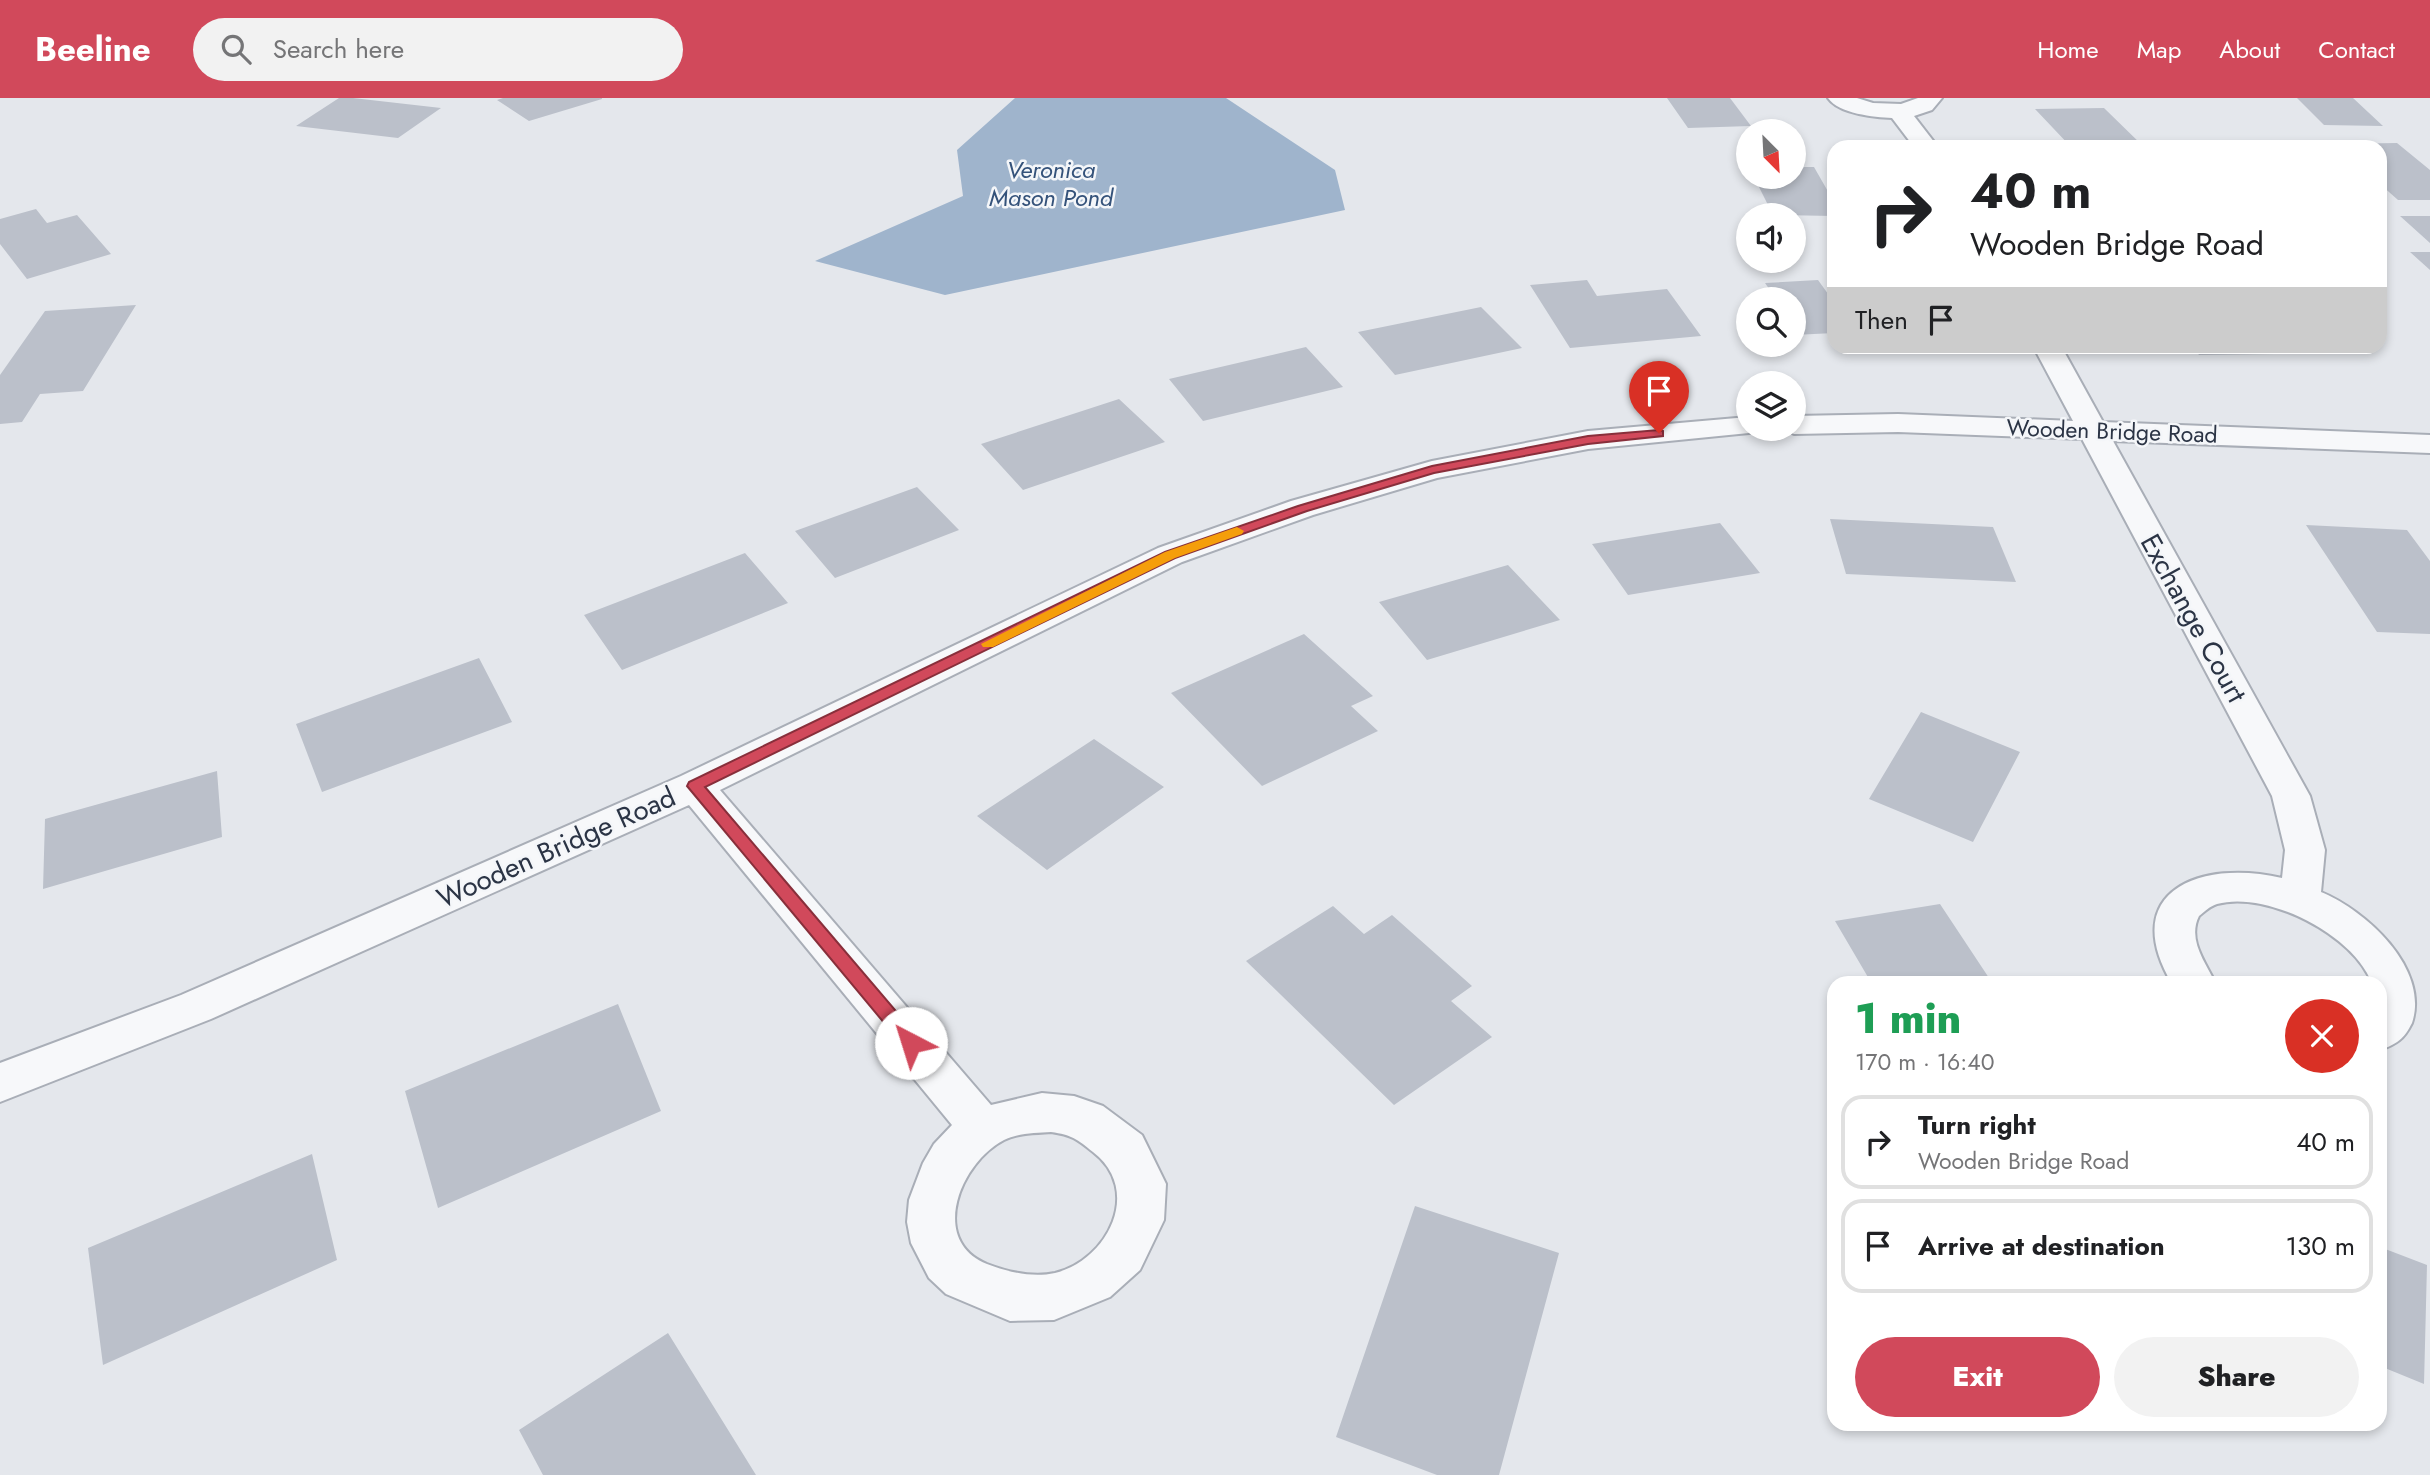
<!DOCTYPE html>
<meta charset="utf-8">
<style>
:root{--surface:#fff;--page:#f2f2f2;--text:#202124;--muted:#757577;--line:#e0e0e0;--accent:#d1495b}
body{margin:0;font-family:Jost,sans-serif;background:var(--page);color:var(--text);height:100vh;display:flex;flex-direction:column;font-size:26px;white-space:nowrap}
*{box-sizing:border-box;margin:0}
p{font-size:23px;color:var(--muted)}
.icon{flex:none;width:38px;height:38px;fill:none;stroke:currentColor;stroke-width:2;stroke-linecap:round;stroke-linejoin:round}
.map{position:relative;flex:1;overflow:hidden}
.sheet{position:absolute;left:1827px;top:878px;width:560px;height:455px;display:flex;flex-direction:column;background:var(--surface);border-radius:21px;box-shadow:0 4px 10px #0003}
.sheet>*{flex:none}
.banner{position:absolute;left:1827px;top:42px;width:560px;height:214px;border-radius:21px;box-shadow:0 4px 10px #0003;background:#fff;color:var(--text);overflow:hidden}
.needle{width:46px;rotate:156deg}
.fabs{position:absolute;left:1736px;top:21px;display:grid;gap:14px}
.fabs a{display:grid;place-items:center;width:70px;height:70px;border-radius:50%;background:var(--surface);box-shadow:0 4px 10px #0003;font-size:35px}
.pin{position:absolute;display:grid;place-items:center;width:60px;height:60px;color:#fff;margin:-72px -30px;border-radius:50% 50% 50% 0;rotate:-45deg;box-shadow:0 0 7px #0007}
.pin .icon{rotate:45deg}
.me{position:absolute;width:77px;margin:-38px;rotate:320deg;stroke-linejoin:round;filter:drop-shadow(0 0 5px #0008)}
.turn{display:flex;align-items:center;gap:24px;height:147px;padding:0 28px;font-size:32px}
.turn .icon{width:91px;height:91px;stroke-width:2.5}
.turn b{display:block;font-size:49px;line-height:60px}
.then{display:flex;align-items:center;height:66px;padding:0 28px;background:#0003;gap:14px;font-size:26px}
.round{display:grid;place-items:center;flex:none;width:74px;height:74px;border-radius:37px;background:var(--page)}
.headline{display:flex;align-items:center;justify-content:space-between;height:119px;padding:0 28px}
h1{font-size:42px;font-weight:800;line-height:52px;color:#1e9e55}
.primary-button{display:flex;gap:14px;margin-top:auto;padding:14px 28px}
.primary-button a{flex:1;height:80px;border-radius:42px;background:var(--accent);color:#fff;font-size:28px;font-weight:800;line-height:80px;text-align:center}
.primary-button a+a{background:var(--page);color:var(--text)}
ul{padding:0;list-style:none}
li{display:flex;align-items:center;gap:21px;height:94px;margin:0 14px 10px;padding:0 14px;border:4px solid var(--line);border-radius:21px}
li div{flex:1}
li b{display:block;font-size:26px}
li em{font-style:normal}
header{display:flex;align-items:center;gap:42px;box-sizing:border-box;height:98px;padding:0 35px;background:var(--accent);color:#fff}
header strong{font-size:33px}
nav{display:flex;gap:38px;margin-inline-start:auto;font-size:24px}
.search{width:490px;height:63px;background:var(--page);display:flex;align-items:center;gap:18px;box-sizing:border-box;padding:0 24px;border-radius:38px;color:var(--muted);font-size:26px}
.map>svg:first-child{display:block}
</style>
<header>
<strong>Beeline</strong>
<div class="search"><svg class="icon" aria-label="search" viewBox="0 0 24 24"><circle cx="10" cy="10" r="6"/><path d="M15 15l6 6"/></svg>Search here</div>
<nav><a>Home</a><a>Map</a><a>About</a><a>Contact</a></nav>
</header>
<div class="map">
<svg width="2430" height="1377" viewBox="0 0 2430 1377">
<rect width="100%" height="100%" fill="#e4e7ec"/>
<!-- water -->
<path fill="#9fb4cc" d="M1015,0H1226L1335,72L1345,112L945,197L815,163L963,98L957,52Z"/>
<!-- building -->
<path fill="#bbc0ca" d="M339,0H353L441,10L398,40L296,28Z
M503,0H602V1L529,23L497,2Z
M1667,0H1730L1751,28L1688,30Z
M2297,0H2353L2383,28L2324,27Z
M2104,10L2144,49H2071L2035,11Z
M2397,45L2430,72V102H2398L2380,86V49H2337L2333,46Z
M1794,69H1814L1834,104V118L1773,117L1754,79H1794Z
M36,111L47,125L77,117L111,156L27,181L0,146V121Z
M2400,118H2430V145Z
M2410,154H2430V172Z
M1587,182L1597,198L1667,191L1701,238L1570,250L1530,187Z
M1818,182L1831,200L1834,199V235L1794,237V201H1754L1774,198L1765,185Z
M136,207L83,293L40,296L22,324L0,326V277L45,213Z
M1481,209L1522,250L1395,277L1358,234Z
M2192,248H2267L2274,256L2199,257Z
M1306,249L1343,289L1203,323L1169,281Z
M1119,301L1165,344L1023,392L981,346Z
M917,389L959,432L835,480L795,433Z
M1830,421L1993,429L2016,484L1846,476Z
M1720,425L1760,475L1628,497L1592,446Z
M2306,427L2407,432L2430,463V536L2377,534Z
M745,455L788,505L622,572L584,517Z
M1508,467L1560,522L1427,562L1379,504Z
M1304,536L1373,598L1351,608L1378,633L1262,688L1171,595Z
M479,560L512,624L322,694L296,626Z
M1921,614L2020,654L1973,744L1869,701Z
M1094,641L1164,689L1047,772L977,718Z
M217,673L222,739L43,791L45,721Z
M1940,806L1993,886H1872L1835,823Z
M1333,808L1364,836L1392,817L1472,888L1451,903L1492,939L1394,1007L1246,863Z
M618,906L661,1013L438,1110L405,993Z
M312,1056L337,1162L103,1267L88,1150Z
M1415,1108L1559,1155L1499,1377H1437L1336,1339Z
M2380,1149L2427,1167L2424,1286L2380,1268Z
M668,1235L756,1377H543L519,1332Z"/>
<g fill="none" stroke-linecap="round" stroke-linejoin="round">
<!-- minor casing -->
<g stroke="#a9aeb7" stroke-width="4">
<path id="minor" d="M1828,0H1857L1873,5L1901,6L1918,0H1942L1932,12L1914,18L1938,49H1914L1892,20C1874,19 1839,16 1828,0Z
M2033,248H2061L2103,324L2430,337V355L2113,343L2310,698L2325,752L2321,794C2365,812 2430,870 2412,925C2404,941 2397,946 2380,952V886H2372C2355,837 2266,792 2217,806C2210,808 2204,814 2199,818C2187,842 2206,865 2216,886H2172C2117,792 2202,761 2282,780L2285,752L2272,698L2082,341L1898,334L1794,336L1782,331H1794V318L1898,316L2073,323Z
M1748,319V331H1761L1759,334L1588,351L1437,380L1313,417L1182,464L720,692L991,1007L1042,995L1074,998L1103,1008L1142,1037L1166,1086L1164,1122L1140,1172L1110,1199L1054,1222L1010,1223L946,1196L929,1180L911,1145L907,1124L909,1102L923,1065L934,1046L952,1027L689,707L211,921L0,1004V965L181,897L681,678L1158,450L1291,403L1432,363L1588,333ZM1051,1034C1072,1037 1077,1041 1093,1054C1143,1092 1108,1162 1055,1175C1032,1180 1008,1174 987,1166C928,1142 961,1064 1004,1042C1018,1035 1036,1035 1051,1034Z"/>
</g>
<!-- minor -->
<use href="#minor" fill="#f7f8fa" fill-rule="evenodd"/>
</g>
<!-- route -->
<path fill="#d1495b" stroke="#882f3b" stroke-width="2" d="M1659,332L1663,333V338L1588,346L1434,375L1307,413L1175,460L705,689L918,939L920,945L918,950L911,952L905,950L687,688L689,684L1165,454L1298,408L1432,368L1588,338Z"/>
<!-- slow -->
<path fill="#f59e0b" d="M1237,429L1244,433L1242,436L1175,460L993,549H983L981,546L1165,454Z"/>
<g text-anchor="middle" stroke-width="5" stroke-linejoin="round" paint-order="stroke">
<!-- far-street labels -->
<g font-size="23" fill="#2b3445" stroke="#f4f6f9">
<text transform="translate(2112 333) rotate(2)" y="8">Wooden Bridge Road</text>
</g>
<!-- far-water labels -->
<g font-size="24" font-style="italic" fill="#34527a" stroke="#f4f6f9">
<text x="1051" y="80">Veronica<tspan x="1051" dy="28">Mason Pond</tspan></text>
</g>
<!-- street labels -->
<g font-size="28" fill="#2b3445" stroke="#f4f6f9">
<text transform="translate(2194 520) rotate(61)" y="10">Exchange Court</text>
<text transform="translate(556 749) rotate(-24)" y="10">Wooden Bridge Road</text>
</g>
</g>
</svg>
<div class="fabs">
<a><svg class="needle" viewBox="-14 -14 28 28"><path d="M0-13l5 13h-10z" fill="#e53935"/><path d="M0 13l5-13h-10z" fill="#757577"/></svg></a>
<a><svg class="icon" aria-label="sound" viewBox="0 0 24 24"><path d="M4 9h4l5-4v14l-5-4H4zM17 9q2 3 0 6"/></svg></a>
<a><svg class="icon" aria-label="search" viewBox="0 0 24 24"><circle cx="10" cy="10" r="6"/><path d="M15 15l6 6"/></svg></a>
<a><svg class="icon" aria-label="layers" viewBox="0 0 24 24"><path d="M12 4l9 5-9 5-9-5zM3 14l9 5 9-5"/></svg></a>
</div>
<div class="pin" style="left:1659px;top:335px;background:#d93025"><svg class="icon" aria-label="arrive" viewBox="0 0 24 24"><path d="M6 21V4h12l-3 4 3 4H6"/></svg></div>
<svg class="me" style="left:911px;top:945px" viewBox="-20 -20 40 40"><circle r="19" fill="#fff"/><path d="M0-13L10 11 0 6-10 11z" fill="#d1495b"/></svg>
<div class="banner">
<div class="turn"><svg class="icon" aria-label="right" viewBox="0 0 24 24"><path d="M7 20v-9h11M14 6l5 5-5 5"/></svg><div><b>40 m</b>Wooden Bridge Road</div></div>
<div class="then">Then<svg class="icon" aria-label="arrive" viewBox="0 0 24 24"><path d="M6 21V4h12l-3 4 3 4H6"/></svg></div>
</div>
<section class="sheet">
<div class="headline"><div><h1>1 min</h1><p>170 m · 16:40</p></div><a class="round" style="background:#d93025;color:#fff"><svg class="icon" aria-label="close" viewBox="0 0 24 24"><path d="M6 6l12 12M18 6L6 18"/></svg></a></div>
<ul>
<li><svg class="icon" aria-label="right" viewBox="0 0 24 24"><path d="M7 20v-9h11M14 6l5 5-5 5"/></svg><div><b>Turn right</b><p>Wooden Bridge Road</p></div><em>40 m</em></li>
<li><svg class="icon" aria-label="arrive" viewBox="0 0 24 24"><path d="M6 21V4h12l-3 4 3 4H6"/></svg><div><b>Arrive at destination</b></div><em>130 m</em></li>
</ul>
<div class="primary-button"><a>Exit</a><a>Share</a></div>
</section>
</div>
